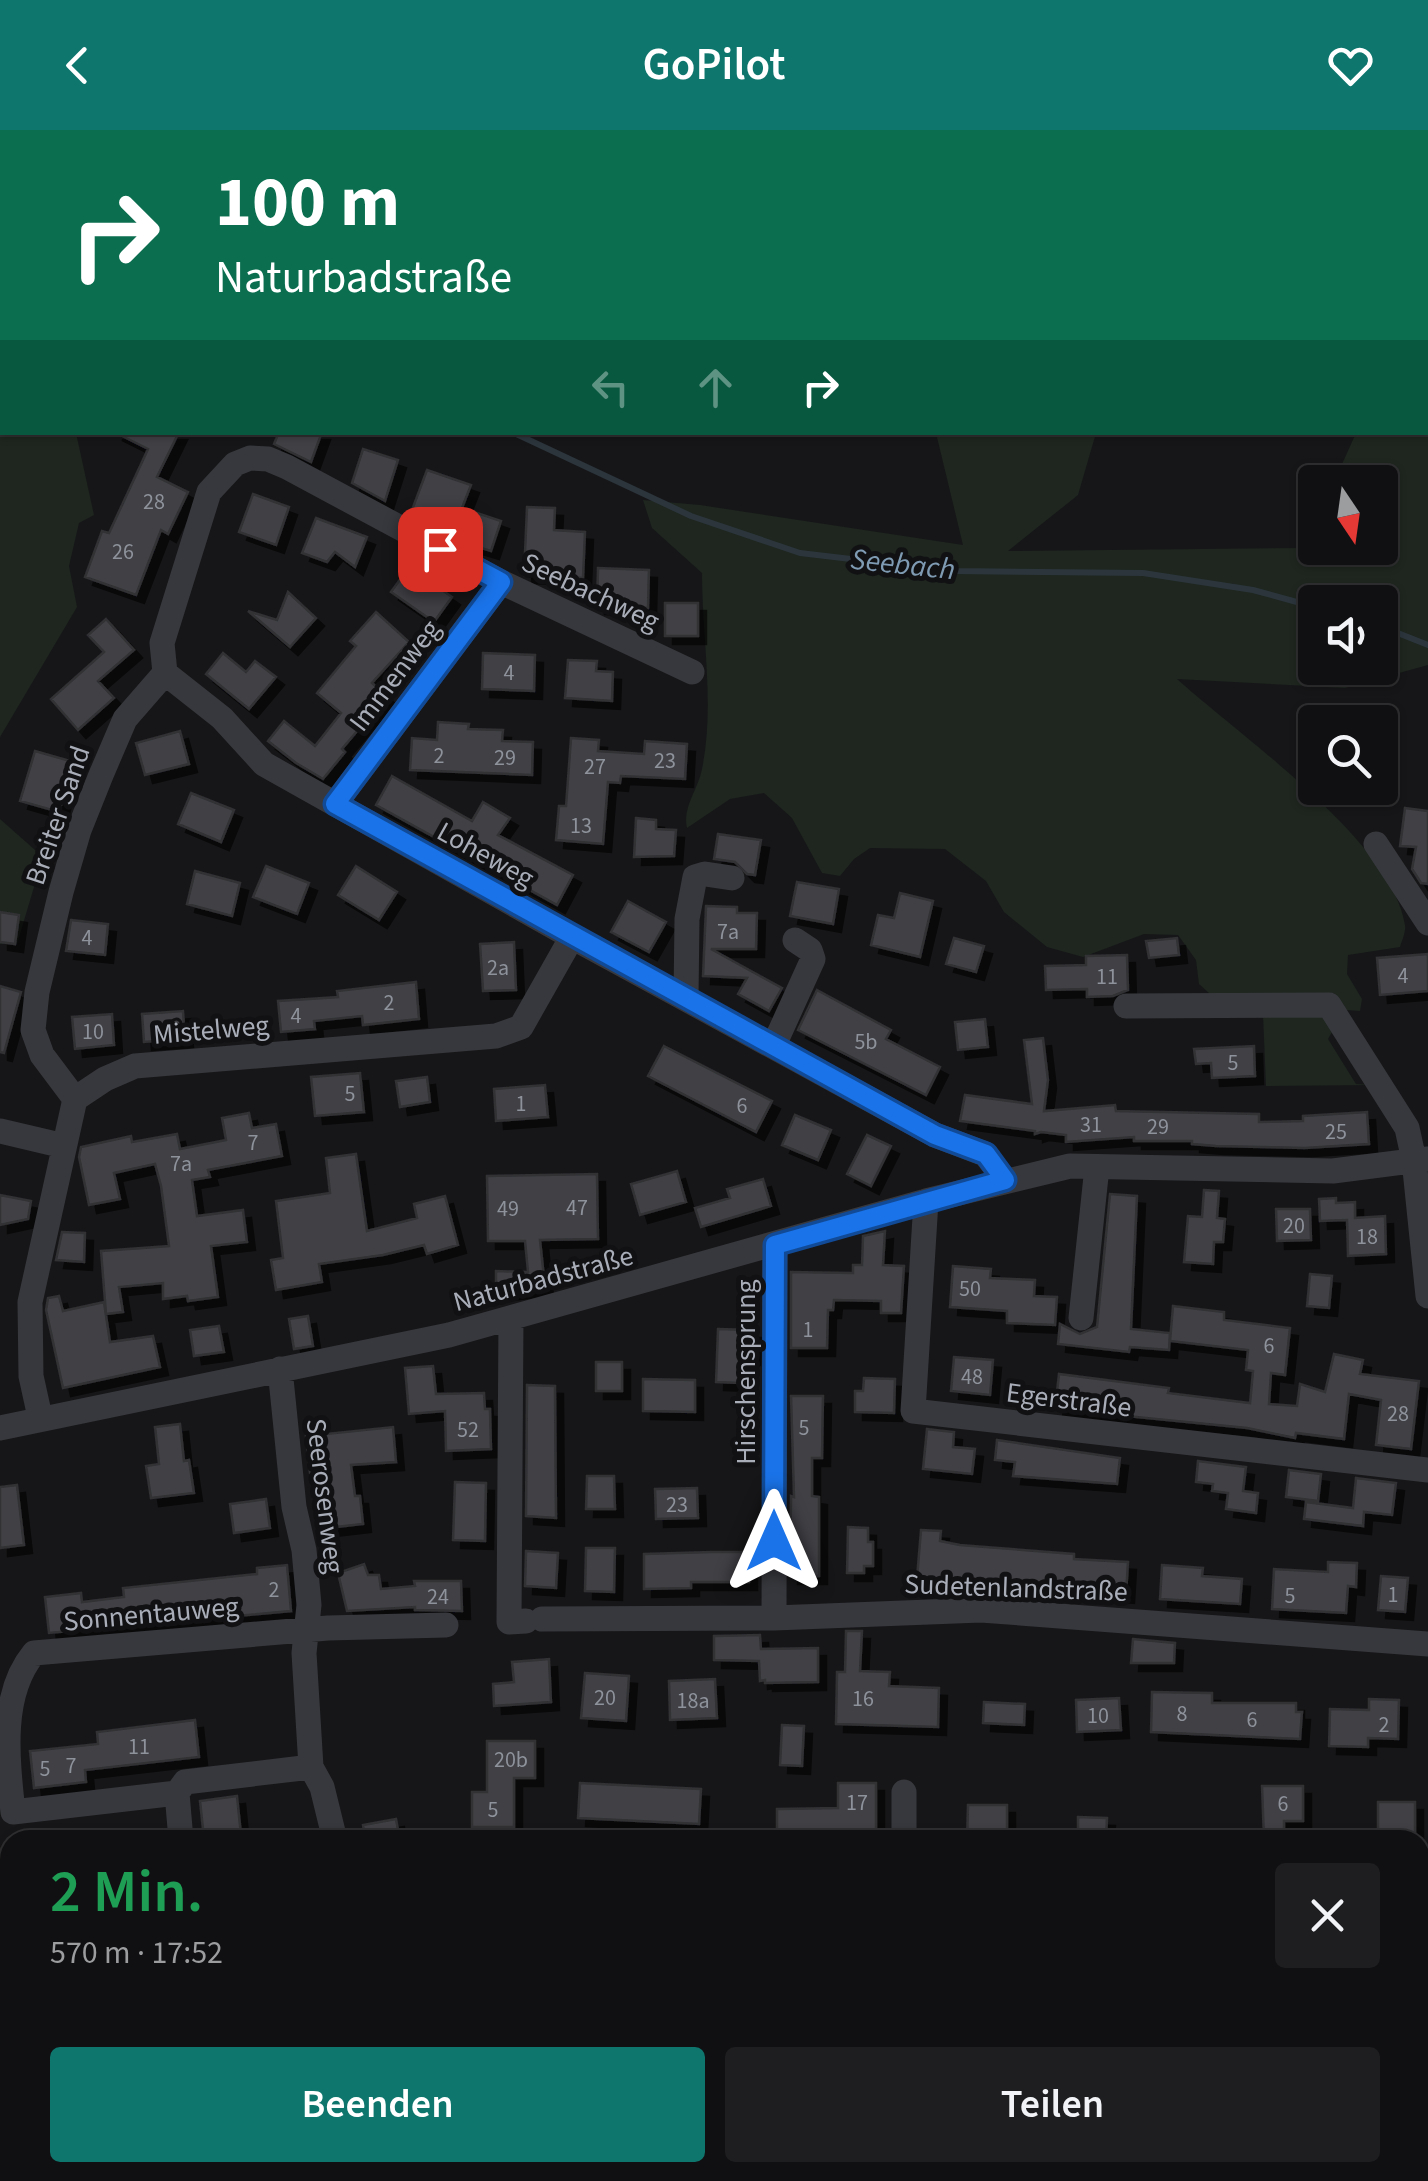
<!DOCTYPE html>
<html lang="de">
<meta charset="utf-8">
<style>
:root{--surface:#101012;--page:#1e1e20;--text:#f1f3f6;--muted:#9c9d9f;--line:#303032;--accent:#0f766e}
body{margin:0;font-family:"Source Sans 3",sans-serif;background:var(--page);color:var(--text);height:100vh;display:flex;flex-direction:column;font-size:38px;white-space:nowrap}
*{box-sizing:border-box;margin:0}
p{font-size:32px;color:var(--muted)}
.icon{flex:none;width:55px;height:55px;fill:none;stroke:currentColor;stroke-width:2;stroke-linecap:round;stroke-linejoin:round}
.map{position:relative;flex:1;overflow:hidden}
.side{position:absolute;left:0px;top:1700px;width:1430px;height:352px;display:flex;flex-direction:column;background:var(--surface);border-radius:30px 30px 0 0;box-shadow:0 2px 8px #0004,0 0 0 2px var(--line)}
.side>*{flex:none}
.banner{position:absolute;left:0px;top:0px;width:1430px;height:305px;box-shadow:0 2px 8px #0004,0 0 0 2px var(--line);background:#0b6e4f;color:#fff;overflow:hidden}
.needle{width:65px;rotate:167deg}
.fabs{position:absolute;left:1298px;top:335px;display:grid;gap:20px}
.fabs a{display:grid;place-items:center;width:100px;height:100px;border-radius:10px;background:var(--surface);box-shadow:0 2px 8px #0004,0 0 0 2px var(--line);font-size:50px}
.pin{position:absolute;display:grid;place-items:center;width:85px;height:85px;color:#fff;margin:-42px;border-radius:20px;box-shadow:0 5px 15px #0006}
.me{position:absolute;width:110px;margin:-55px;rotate:0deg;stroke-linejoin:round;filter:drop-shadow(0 0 8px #0008)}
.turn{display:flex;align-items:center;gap:35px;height:210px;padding:0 50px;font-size:45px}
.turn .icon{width:130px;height:130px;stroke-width:2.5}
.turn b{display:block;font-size:70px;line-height:85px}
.lanes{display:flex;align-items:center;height:95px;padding:0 50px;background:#0003;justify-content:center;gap:50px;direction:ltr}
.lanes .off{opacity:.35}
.round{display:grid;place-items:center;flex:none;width:105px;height:105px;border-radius:10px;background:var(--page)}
.summary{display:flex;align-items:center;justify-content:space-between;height:170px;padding:0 50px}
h1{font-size:60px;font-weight:600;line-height:75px;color:#1e9e55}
.button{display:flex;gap:20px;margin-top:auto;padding:20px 50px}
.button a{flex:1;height:115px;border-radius:10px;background:var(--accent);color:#fff;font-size:40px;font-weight:600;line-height:115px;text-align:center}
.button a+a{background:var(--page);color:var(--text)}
header{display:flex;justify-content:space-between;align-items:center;height:130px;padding:0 50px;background:var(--accent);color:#fff;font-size:45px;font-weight:600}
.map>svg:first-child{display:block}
</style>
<header><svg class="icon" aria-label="back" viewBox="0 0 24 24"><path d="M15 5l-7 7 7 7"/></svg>GoPilot<svg class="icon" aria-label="heart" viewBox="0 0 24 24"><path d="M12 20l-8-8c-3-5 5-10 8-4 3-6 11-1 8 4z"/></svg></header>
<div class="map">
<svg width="1428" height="2051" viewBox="0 0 1428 2051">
<defs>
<filter id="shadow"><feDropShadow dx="8" dy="8" stdDeviation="0" flood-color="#0009"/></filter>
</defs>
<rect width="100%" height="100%" fill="#161618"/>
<!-- green -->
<path fill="#1e261f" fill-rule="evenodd" d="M0,0H905L919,2H2V302L76,303L94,385L79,393L69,436L77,477L0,607Z
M1428,299V535L1345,558L1177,549C1239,605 1393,712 1405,795C1406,802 1402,810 1400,817L1348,825L1347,844L1362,869L1360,881L1346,880L1334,863L1308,869L1210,864L1199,854L1196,830L1178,805L1144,804L1083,827L1047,817L1004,782L986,751L945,719L870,718L854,729L840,746L822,743L792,688L764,663L730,669L687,698C682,677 698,660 702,639C715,575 702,508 702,443L652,398L643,370L700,375L963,415L936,303H1096L1078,365L1008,421L1305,418L1315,396V418H1380V352H1334L1356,303L1428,302ZM1315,472H1380V538H1315Z
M0,689L43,727L17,814H0Z
M1263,884H1327L1335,897L1328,909L1356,954L1372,955L1266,956Z
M1420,1967H1428V2051H954L931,2043L1420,2042Z
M0,1978L10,1981V2042L241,2043L238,2051H0Z"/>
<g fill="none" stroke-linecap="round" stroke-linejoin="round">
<!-- stream -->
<path stroke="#2c353c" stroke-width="6" d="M728,2L733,0
M0,59L2,61
M512,302L691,386L800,423L953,441L1143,443L1253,460L1315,477
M1380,496L1428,515"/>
</g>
<!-- building -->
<path fill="#404145" stroke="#303034" stroke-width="2.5" filter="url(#shadow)" d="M114,302H179L157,347L188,362L168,404L161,400L136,465L85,447L102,401L109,403L148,319Z
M279,302H322L311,332L274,314Z
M363,319L398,330L385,371L352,353Z
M427,340L471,355L462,378L501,391L491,421L464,413L468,400L412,380Z
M253,364L289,377L276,415L239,402Z
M527,377L555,378L554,400L585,402L583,448L524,445Z
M316,388L367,407L355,437L335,422L327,432L302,423Z
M409,437L452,467L434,492L391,462Z
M598,438L649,440L648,478L597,476Z
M288,462L316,488L290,517L248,481L277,490Z
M665,473H698V506H665Z
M376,482L409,512L372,553L387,566L342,619L345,622L323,649L296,633L268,611L284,591L315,616L341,583L317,563L356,516L350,511Z
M106,489L134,520L98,551L114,568L78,600L51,569L104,522L88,505Z
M223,523L246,542L255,531L276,547L249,579L206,544Z
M483,523L535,525L534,561L482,559Z
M568,530L597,531L596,541L613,542L612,571L565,568Z
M438,592L469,594L468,599L503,600L502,611L533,612L532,645L410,640L412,608L437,610Z
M180,601L189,634L145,645L136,613Z
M571,608L599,610L598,621L644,624L645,611L687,614L685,649L621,646L620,653L608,652L603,714L556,710L559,676H566Z
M35,621L74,632L59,682L20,671Z
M392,646L472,691L483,672L510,688L498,705L573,745L557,775L376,675Z
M191,663L234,680L221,712L178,694Z
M1405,678L1428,681V754L1421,753L1412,739L1416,717L1400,716Z
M636,688L656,690V699L676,700L674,726L634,727Z
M718,704L761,710L755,745L747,744L735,732L714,729Z
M266,736L309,753L297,784L253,767Z
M356,736L397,762L379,790L338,765Z
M195,741L240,753L232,786L187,774Z
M797,752L839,759L833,794L790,786Z
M900,763L933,771L920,827L871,815L878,785L894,788Z
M628,771L666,792L649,822L611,802Z
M706,776L737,777V783H757L756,819H711L782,858L769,881L738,864L747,848L703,846Z
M0,782L19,785L15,814L0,812Z
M71,790L108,794L105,825L66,821Z
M954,808L984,816L976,842L946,834Z
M1177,808L1179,825L1149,828L1146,811Z
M514,812L516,860L483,861L480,814Z
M1428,824V861L1380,865L1377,828Z
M1127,825L1128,860L1113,866L1087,867V859L1046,860L1045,836L1086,835V826Z
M416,852L419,889L363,895L362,886L314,891L315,899L281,902L278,871L338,867L337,861Z
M0,856L21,862L4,923L0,922Z
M817,860L891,900L886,909L940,937L926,965L798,900Z
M183,881L185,909L144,912L142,884Z
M112,884L114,915L75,919L72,887Z
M985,889L988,917L958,920L955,892Z
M1043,908L1048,950L1044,981L1115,975L1116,981L1259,984V992L1303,991V986L1367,982L1369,1014L1305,1018L1216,1016L1192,1014V1011H1134V1007L1066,1012V1005L1041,1002L1035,1004V1001L960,991L965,965L1032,974L1024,910Z
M664,916L772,971L756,1002L648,946Z
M1254,916L1255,946L1212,948L1211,933L1196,934L1194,919Z
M360,943L364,982L315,986L311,947Z
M427,947L430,972L400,977L396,951Z
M545,955L548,987L496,991L494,959Z
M249,983L252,998L276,994L282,1026L208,1040L210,1047L192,1050L197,1086L243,1080L247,1112L211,1116L218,1167L188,1171L187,1166L163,1169V1153L119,1157L123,1182L106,1184L101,1121L169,1116L161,1056L155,1034L114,1043L120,1069L89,1075L79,1027L81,1017L131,1006L132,1012L177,1004L180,1019L226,1010L222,988Z
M795,985L831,1000L818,1030L782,1015Z
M867,1005L891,1016L871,1056L847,1044Z
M356,1024L367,1101L417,1088L414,1074L445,1066L458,1115L427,1124L424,1115L383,1125L319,1134L322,1152L276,1160L271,1130L283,1128L276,1071L330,1063L326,1028Z
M677,1041L686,1072L640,1085L631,1054Z
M597,1044L598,1109L540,1110L545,1157L496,1163V1141L528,1142L525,1111H488L487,1046Z
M763,1049L771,1076L701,1097L695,1078L730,1068L727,1059Z
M1204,1060L1219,1061L1217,1088L1225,1089L1223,1112H1214L1213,1134L1184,1132L1188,1086L1202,1087Z
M1110,1064L1137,1066L1131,1199L1170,1203L1169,1220L1130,1217L1129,1222L1058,1214L1060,1194L1080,1204L1097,1197Z
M0,1065L31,1071L28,1089L0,1095Z
M1336,1068V1073L1355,1072V1088L1385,1086L1386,1124L1348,1126L1347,1090L1320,1091L1319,1069Z
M1276,1079H1310L1311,1110L1277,1111Z
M885,1101L883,1135L904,1136L901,1183H881V1171L834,1170L833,1180H828L827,1218H791V1142L853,1143V1135H862L863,1106Z
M62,1102L85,1103L84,1132L56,1130Z
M953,1136L991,1139L990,1148L1035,1150L1034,1166L1057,1167L1055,1195L1007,1193V1181L950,1177Z
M1310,1144L1332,1146L1329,1178L1307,1176Z
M59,1166L63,1181L104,1172L110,1212L153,1206L160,1237L63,1258L46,1180L48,1168Z
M1173,1176L1224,1182V1190L1290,1198L1285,1245L1271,1243L1269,1274L1297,1276L1300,1254L1325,1262L1334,1224L1363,1230L1360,1244L1419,1251L1411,1319L1376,1315L1381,1270L1349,1264L1344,1309L1296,1303L1295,1308L1247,1298L1055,1279L1059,1244L1169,1258L1168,1263L1250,1273L1253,1241L1246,1240L1248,1220L1170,1211Z
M308,1186L313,1216L294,1219L289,1189Z
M219,1196L224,1222L194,1226L190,1200Z
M718,1199L753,1200L752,1227H739V1253L716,1252Z
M954,1227L993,1230L990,1265L951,1261Z
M596,1232H622V1261H596Z
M433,1236L436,1264L484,1263L485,1279H490L491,1319L446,1321L445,1281L409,1284L405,1238Z
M864,1248L895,1249L894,1283L855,1282V1261H863Z
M643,1249L695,1250V1282L643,1281Z
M527,1255L555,1256L556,1388L526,1386Z
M791,1266H823L822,1328H812V1366L819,1367V1446H790L791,1366L794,1367Z
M180,1294L184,1331L189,1330L194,1363L151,1368L146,1336L159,1334L155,1297Z
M393,1297L396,1332L351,1335L355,1366H360L363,1394L327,1398L320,1342L310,1343L306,1306Z
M927,1299L954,1302L953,1317L975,1319L972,1344L923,1339Z
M997,1310L1120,1328L1117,1354L1013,1346L1015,1332L995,1330Z
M1198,1331L1246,1337L1243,1361L1258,1363L1256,1383L1226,1379L1228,1363L1212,1361L1213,1354L1196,1352Z
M1289,1340L1321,1344L1318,1371L1286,1367Z
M587,1346H614L615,1379H586Z
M1356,1348L1396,1353L1392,1385L1364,1382L1363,1396L1304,1389L1306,1372L1353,1378Z
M455,1352L486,1353L485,1411L453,1410Z
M17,1355L24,1415L0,1418V1357Z
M697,1358L698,1388L656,1389L655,1359Z
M266,1369L270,1398L234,1403L230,1374Z
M848,1397L868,1398V1412H873V1436H864V1443H847Z
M921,1400L941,1401L940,1411L960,1415L1074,1424V1429L1128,1432L1126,1465L958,1449L917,1448Z
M586,1418H615L614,1462L585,1461Z
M526,1421L558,1423L556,1458L525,1456Z
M712,1422H749V1452H691V1458L644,1459V1424Z
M1328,1432L1357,1433L1356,1457L1348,1456L1346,1483L1272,1479L1274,1439L1328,1442Z
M364,1434L368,1445H379L381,1459L415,1456L414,1451H461L462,1481L415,1480V1477L347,1481L338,1443Z
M287,1435L291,1481L49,1503L45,1467L81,1463L82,1472L124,1467L123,1458L257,1444V1438Z
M1162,1435L1203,1438L1202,1446L1242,1449L1240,1474L1160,1469Z
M1381,1446L1408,1448L1405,1482L1378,1480Z
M846,1501H862L860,1541L890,1542L889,1556L939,1558L938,1597L836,1594L837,1542H845Z
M760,1505L761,1519L818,1518V1552L765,1553V1550L760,1551L759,1531L714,1530V1506Z
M1133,1509L1175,1513L1174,1533H1131Z
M549,1529L551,1572L494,1576L493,1554L514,1552L512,1532Z
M585,1543L629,1546L626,1591L581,1588Z
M715,1549L717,1588L670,1590L669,1551Z
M1152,1562L1212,1563V1573H1296V1582H1302L1300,1609L1151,1602Z
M1119,1568L1121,1600L1077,1602L1076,1570Z
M1369,1569L1399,1570L1398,1609L1368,1608V1617L1329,1616L1330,1579L1369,1580Z
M984,1572L1025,1574L1024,1595L983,1593Z
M195,1590L199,1627L85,1640L86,1652L34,1658L30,1621L98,1614L97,1602Z
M782,1595L804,1596L802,1636L780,1635Z
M487,1611H535V1648H514V1697H472V1662H487Z
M580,1653L701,1659L699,1694L578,1688Z
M838,1653H876V1710H777V1679L838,1678Z
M1262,1656H1303V1691H1284V1710H1264Z
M237,1666L241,1705L204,1709L200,1671Z
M1378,1672H1415V1706H1378Z
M968,1675H1007V1710H967Z
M1078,1687L1107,1688L1106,1710H1078Z
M396,1689L400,1710H365L363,1695Z"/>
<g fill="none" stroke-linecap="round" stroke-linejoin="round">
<!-- minor -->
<path stroke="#37383d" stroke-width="25" d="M692,542L501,452L287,337L268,329L250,328L235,334L209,362L162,513L165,543L222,588L264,634L572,807L935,1005L985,1024L1005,1050
M335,674L501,452
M1376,714L1428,793
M686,867L687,789L695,747L705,744L732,748
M1126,876L1329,875L1407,998L1414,1030L1428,1166
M774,915L813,829L810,820L795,810
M75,969L42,925L33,900L37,862L61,762L79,700L101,645L125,589L165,543
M0,1001L64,1016
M926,1071L913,1281L1428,1340
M511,1188L509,1492L526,1491
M1081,1188L1097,1037
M280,1239L294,1377L304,1420L309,1475L304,1523L311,1637L322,1657L335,1710
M40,1287L31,1246L30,1172L75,969L105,949L135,936L496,906L521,897L572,807
M0,1298L449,1205L926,1071L1070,1036L1333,1041L1428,1029
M774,1488L775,1115
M542,1489L774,1488L981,1480L1428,1514
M177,1663L185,1652L311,1637
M181,1710L177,1663L13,1682C7,1626 0,1564 34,1523L328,1498L446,1495
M904,1710V1662
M1420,1892L1428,1891
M0,1972L10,1975
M299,2042L330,2051
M807,2044L808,2042"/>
<!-- major -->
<path stroke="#53555c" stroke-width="30" d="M994,0L1002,2
M1428,110V111"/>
</g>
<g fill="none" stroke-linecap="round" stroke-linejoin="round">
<!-- route casing -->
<g stroke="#114b97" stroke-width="25">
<path id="route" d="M440,419L501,452L335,674L935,1005L986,1024L1005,1050L775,1115L774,1411"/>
</g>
<!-- route -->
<use href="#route" stroke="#1a73e8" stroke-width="18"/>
</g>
<g text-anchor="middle" stroke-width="10" stroke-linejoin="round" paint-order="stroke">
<!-- number labels -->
<g font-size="22" fill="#8e929b">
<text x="154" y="379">28</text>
<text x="123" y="429">26</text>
<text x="509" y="550">4</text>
<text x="439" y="633">2</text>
<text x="505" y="635">29</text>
<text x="665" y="638">23</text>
<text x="595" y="644">27</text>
<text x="581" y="703">13</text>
<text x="728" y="809">7a</text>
<text x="87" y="815">4</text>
<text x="498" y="845">2a</text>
<text x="1403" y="853">4</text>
<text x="1107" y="854">11</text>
<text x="389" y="880">2</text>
<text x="296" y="893">4</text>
<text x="93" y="909">10</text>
<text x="866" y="919">5b</text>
<text x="1233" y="940">5</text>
<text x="350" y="971">5</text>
<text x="521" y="981">1</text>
<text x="742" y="983">6</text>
<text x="1091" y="1002">31</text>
<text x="1158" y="1004">29</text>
<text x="1336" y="1009">25</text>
<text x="253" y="1020">7</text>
<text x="181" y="1041">7a</text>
<text x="577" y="1085">47</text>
<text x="508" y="1086">49</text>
<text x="1294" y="1103">20</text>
<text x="1367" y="1114">18</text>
<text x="970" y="1166">50</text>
<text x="808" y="1207">1</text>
<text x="1269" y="1223">6</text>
<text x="972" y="1254">48</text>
<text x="1398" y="1291">28</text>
<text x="804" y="1305">5</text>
<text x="468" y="1307">52</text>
<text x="677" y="1382">23</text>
<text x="274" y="1467">2</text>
<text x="1393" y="1472">1</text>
<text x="1290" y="1473">5</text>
<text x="438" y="1474">24</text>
<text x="605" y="1575">20</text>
<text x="863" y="1576">16</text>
<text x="693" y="1578">18a</text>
<text x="1182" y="1591">8</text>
<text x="1098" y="1593">10</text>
<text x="1252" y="1597">6</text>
<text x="1384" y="1602">2</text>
<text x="139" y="1624">11</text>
<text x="511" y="1637">20b</text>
<text x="71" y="1643">7</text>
<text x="45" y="1646">5</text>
<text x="857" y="1680">17</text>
<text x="1283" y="1681">6</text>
<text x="493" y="1687">5</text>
</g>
<!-- street labels -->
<g font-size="28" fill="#a8adb8" stroke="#111113">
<text transform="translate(591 461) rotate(25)" y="10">Seebachweg</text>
<text transform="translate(394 545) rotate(-53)" y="10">Immenweg</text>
<text transform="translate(57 685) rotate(-71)" y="10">Breiter Sand</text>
<text transform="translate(486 724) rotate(29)" y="10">Loheweg</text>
<text transform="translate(211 899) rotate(-5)" y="10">Mistelweg</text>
<text transform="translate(543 1148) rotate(-15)" y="10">Naturbadstraße</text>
<text transform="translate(745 1242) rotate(-90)" y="10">Hirschensprung</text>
<text transform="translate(1069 1269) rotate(7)" y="10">Egerstraße</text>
<text transform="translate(326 1366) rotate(83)" y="10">Seerosenweg</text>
<text transform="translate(1016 1457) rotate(2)" y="10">Sudetenlandstraße</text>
<text transform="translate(151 1483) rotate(-5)" y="10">Sonnentauweg</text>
</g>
<!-- water labels -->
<g font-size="30" font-style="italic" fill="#7f9bb3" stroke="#111113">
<text transform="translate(903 434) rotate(6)" y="10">Seebach</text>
</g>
</g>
</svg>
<div class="fabs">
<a><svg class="needle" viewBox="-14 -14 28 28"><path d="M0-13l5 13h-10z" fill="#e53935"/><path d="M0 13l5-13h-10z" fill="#9c9d9f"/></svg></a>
<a><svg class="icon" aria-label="sound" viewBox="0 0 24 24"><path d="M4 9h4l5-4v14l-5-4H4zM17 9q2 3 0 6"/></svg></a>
<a><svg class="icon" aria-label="search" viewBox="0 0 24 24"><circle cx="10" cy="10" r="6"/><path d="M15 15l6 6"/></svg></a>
</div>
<div class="pin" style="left:440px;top:419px;background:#d93025"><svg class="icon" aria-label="arrive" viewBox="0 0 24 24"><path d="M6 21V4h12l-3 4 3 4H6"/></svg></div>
<svg class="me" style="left:774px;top:1411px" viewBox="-20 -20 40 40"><path d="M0-17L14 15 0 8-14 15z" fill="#1a73e8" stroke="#fff" stroke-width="4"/></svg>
<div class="banner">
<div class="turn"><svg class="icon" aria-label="right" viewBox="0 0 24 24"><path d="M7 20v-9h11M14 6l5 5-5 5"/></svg><div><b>100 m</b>Naturbadstraße</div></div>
<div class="lanes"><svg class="icon off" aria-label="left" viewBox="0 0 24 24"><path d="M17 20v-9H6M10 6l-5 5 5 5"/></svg><svg class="icon off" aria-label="ahead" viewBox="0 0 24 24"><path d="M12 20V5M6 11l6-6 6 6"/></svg><svg class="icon" aria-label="right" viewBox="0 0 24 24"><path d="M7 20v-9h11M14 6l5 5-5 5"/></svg></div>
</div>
<section class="side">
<div class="summary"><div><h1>2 Min.</h1><p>570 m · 17:52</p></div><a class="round"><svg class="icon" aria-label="close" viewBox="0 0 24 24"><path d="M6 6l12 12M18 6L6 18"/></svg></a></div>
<div class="button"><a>Beenden</a><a>Teilen</a></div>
</section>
</div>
